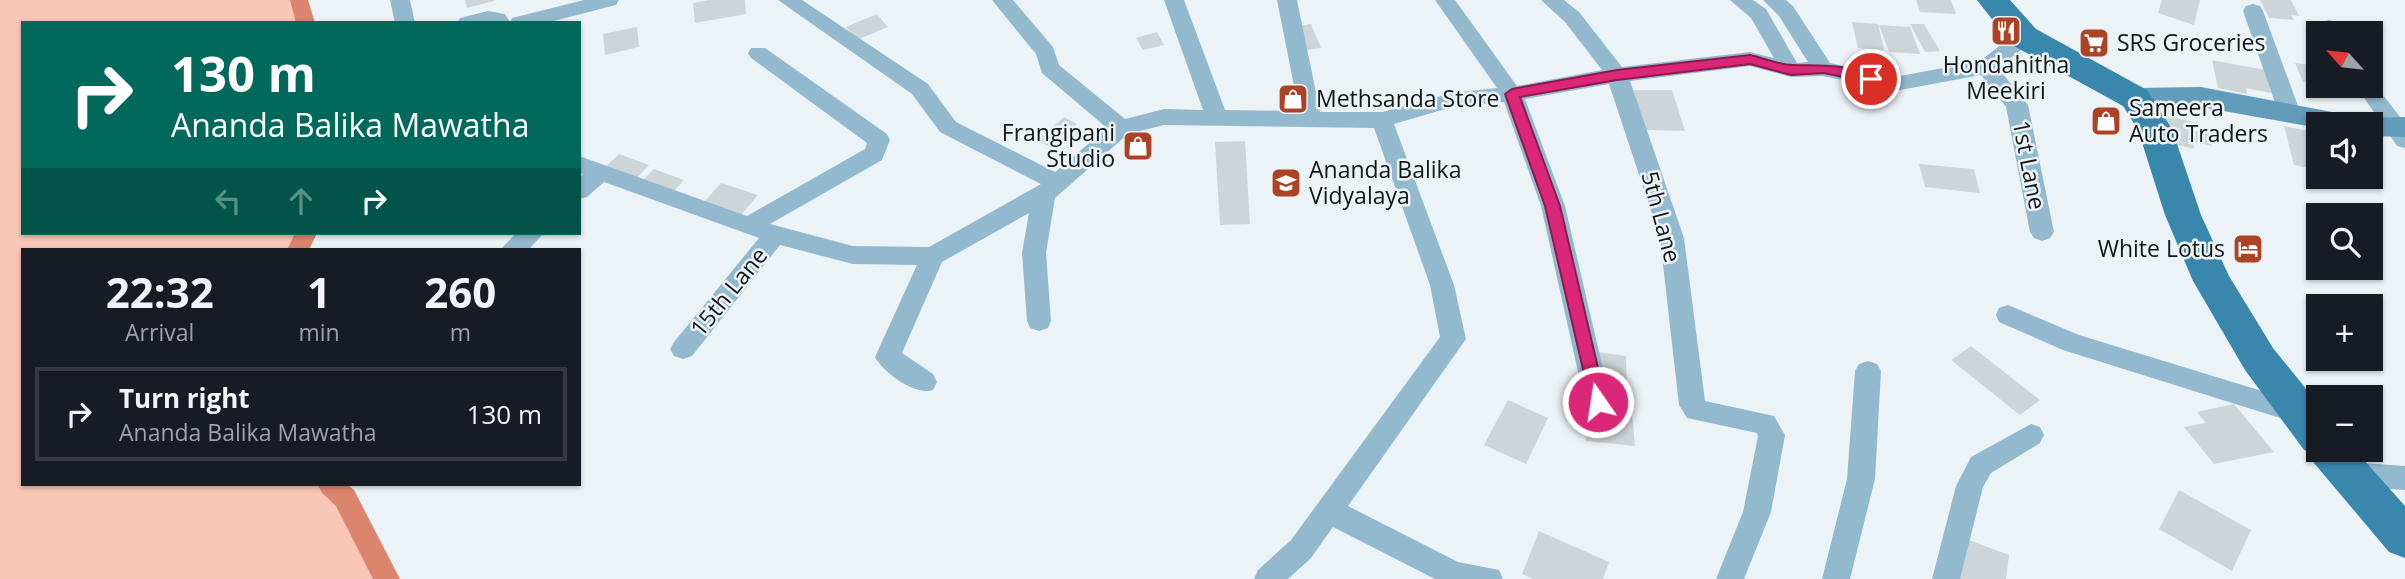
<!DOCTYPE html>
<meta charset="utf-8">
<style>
:root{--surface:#171b24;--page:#20242c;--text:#f1f3f6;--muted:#9ea1a6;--line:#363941}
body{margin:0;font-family:"Open Sans",sans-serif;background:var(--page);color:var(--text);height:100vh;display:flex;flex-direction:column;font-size:26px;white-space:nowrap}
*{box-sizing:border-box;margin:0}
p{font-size:23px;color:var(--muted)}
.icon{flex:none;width:38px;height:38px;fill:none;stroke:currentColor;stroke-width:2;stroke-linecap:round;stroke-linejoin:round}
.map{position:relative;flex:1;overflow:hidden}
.side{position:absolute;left:21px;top:248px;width:560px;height:238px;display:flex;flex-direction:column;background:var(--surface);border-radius:0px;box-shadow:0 2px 5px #0004}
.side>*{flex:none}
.top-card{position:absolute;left:21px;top:21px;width:560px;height:214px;border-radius:0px;box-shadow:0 2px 5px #0004;background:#00695c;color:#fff;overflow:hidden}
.needle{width:46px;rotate:297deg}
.tools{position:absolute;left:2306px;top:21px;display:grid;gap:14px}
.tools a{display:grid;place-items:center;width:77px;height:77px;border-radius:0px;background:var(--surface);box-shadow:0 2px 5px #0004;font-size:35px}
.pin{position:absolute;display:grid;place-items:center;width:60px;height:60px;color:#fff;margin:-30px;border:4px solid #fff;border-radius:50%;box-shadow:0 2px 7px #0007}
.me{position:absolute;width:77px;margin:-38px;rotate:347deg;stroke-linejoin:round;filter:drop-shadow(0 0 5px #0008)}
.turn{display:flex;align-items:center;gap:24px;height:147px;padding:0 35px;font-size:32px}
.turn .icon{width:91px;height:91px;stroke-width:2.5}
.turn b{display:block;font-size:49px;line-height:60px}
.lanes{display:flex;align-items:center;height:66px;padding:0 35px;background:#0003;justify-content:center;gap:35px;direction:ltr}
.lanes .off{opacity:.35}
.eta{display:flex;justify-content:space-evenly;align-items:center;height:119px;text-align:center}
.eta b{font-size:42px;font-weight:700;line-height:49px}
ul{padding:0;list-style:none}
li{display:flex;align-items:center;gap:21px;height:94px;margin:0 14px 10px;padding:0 21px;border:4px solid var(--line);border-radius:0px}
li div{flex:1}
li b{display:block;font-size:26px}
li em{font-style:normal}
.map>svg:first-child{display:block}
</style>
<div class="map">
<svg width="2405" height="579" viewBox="0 0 2405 579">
<rect width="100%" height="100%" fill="#ecf3f7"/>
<!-- green -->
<path fill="#fac6b7" d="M0,0H299L306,23H23V233H306L298,250H23V485H331L345,498L387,579H0Z"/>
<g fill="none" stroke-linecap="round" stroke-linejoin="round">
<!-- canal -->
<path fill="#db856d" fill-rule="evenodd" d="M290,0H308L315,23H296Z
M295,233H317L309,250H287Z
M318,485H348L354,490L400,579H373L336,506L322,493Z"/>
</g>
<!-- building -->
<path fill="#ced5d9" d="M465,0H494V1L467,8Z
M709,0H745L746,14L695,23L693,3Z
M1916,0H1951L1956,14L1920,12Z
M2162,0H2200L2194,25L2158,13Z
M2260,0H2291L2299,16L2291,15L2294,20L2269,18Z
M877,14L888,27L857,40L846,27Z
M1852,22L1878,24L1884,50L1858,48Z
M1311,24L1321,48L1301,51L1291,27Z
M1910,24H1924L1940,51L1925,52Z
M1879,25L1910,27L1920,54L1889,52Z
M637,27L639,47L605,55L603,34Z
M1157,32L1164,45L1143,50L1136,38Z
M2212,60L2265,70L2271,93L2246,88L2247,94L2218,88Z
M2295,63L2319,66V84L2303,82Z
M1633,90H1672L1685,131L1644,130Z
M2165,116L2194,122L2195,131L2210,134L2212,146L2193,141L2194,149L2169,143Z
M1064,117L1077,124L1050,147L1037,140Z
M2284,126L2319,133V170L2294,165Z
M1245,141L1250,224L1220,225L1215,142Z
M619,154L649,165L628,187L597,175Z
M1919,164L1974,169L1980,193L1925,187Z
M654,169L684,180L667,198L636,187Z
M721,183L758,195L742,214L704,202Z
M1971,346L2040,400L2020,415L1951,360Z
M1590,351L1626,356L1627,393L1590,388Z
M1584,396L1631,401L1635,446L1586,441Z
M1508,400L1548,418L1526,464L1484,445Z
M2234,404L2274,452L2214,464L2184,427L2206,423L2197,412Z
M2179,490L2251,530L2232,571L2159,529Z
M1539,531L1609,562L1603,579H1533L1522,574Z
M1961,537L2009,555L2006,579H1954Z"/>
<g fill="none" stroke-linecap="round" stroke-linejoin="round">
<!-- street -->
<path fill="#93b9ce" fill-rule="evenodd" d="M390,0H410L415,23H395Z
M584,0H619L616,5L546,23H457L460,18L488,11L505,14L510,22L512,18Z
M778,0H802L928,84L956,122L1055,172L1107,128L1042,73L1036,54L992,0H1013L1053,47L1059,65L1125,119L1164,109L1203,110L1164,0H1184L1225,110L1299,111L1277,0H1297L1320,112H1382L1452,93L1497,88L1435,0H1455L1517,86L1602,70L1565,22L1541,0H1564L1579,12L1622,67L1750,52L1774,58L1751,18L1730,0H1753L1766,9L1797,63L1808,62L1779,16L1763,0H1786L1793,6L1830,63L1895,77L1980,61L2017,32H2031L2034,37L2031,42L1998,68L2028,105L2054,232L2050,238L2042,241L2034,238L2030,232L2006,107L1981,75L1895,91L1823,76L1791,77L1750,66L1630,81L1684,238L1705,401L1774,416L1785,435L1771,512L1744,579H1716L1743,512L1758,436L1757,433L1687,418L1679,405L1660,238L1609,84L1525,99L1565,206L1611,403L1607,411L1598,414L1589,411L1585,403L1541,206L1504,102L1452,107L1394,124L1454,285L1466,339L1348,506L1458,562L1499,570L1503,579H1435L1333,527L1311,558L1288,579H1254L1258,570L1291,540L1440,337L1430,285L1374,128L1164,125L1128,134L1055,198L1046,253L1051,321L1048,328L1039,331L1030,328L1027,321L1022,253L1029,213L942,262L902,353L933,374L937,382L933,390C915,396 884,373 875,357L917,265L853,264L780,245L692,356L683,359L674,356L670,349L674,342L759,238L604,182L587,197L579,199V178L583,174L579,173V156L747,216L865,149L867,143L751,58L748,53L751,48H765L887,134L890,140L882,160L770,224L853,246L929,247L1041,184L940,132L912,94Z
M2253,4L2260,6L2263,11L2301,114L2298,119L2290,122L2282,119L2279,114L2243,11L2246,6Z
M2329,20L2336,22L2343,33H2323L2319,27L2322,22Z
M2371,80L2405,123V148L2397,146L2356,86H2371Z
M516,233H544L528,250H500Z
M2008,305L2079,335L2308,405L2312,413L2308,421L2299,424L2063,350L1999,322L1996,315L1999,308Z
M1868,361L1877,364L1881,371L1875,479L1850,579H1822L1847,479L1855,371L1859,364Z
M2031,424L2040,427L2044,435L2040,443L1991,473L1983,487L1960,579H1932L1956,486L1971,457Z
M2349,462L2405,466V490L2349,486L2339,482L2335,474L2339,466Z"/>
<!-- secondary -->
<path fill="#629cbb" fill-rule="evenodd" d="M2201,87L2364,118L2405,117V137L2371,136V124H2319V128L2201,107L2135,108L2125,105L2120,98L2125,91L2135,88Z"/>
<!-- primary -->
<path fill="#3987ad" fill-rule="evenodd" d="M1977,0H2010L2036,29L2147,90L2172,129L2201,215L2229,276L2273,348L2319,405V450H2355L2405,506V558L2389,552L2314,463L2308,451L2304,450L2245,370L2193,281L2165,215L2138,130L2123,106L2012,45Z"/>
</g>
<!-- route -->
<path fill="#db2777" stroke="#8e194d" stroke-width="2" d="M1750,55C1764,58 1779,65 1793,65C1813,66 1864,64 1878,79L1871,83L1824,73L1791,75L1750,64L1617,80L1520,97L1560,206L1606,402L1604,408H1592L1545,206L1505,94L1512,89L1617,70Z"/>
<!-- icons -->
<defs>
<g id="restaurant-square" transform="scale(1.575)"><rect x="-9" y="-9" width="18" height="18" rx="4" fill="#ac4325" stroke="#ecf3f7"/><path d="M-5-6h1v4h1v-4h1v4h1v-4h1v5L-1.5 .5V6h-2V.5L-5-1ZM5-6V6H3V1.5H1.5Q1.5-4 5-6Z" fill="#fff"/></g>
<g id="supermarket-square" transform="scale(1.575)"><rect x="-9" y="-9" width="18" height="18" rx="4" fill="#ac4325" stroke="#ecf3f7"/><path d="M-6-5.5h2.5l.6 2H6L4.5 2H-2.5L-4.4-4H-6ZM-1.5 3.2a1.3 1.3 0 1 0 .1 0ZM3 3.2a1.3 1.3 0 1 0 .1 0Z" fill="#fff"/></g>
<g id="shop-square" transform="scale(1.575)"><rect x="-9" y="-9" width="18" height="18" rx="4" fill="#ac4325" stroke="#ecf3f7"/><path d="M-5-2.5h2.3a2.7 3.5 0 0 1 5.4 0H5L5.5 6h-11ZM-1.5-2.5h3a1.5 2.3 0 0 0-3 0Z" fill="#fff"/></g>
<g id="school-square" transform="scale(1.575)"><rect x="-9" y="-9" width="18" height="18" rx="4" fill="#ac4325" stroke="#ecf3f7"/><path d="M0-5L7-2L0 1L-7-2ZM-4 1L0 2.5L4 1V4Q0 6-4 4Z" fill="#fff"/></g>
<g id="hotel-square" transform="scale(1.575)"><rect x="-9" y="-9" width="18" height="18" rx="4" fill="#ac4325" stroke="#ecf3f7"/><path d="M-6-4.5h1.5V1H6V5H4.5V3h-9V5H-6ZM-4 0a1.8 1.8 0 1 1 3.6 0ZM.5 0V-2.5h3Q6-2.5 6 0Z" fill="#fff"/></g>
</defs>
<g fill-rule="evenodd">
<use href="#restaurant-square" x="2006" y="31"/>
<use href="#supermarket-square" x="2094" y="43"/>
<use href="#shop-square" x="1293" y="99"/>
<use href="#shop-square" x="2106" y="121"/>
<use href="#shop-square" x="1138" y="146"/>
<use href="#school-square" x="1286" y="183"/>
<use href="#hotel-square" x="2248" y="249"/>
</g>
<g text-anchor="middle" stroke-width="5" stroke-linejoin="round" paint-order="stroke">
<!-- poi labels -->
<g font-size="23" fill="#131516" stroke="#ecf3f7" text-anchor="start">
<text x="2117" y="51">SRS Groceries</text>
<text x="2006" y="73" text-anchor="middle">Hondahitha<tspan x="2006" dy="26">Meekiri</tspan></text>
<text x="1316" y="107">Methsanda Store</text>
<text x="2129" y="116">Sameera<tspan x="2129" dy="26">Auto Traders</tspan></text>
<text x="1115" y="141" text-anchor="end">Frangipani<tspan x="1115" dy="26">Studio</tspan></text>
<text x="1309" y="178">Ananda Balika<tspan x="1309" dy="26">Vidyalaya</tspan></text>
<text x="2225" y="257" text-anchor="end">White Lotus</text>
</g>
<!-- street labels -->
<g font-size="23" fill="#131516" stroke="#ecf3f7">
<text transform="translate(2029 165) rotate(79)" y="8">1st Lane</text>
<text transform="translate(1661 217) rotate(75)" y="8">5th Lane</text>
<text transform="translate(729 292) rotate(-51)" y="8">15th Lane</text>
</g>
</g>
</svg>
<div class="tools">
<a><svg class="needle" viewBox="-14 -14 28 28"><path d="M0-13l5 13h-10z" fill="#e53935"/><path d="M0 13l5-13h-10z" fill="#9ea1a6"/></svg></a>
<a><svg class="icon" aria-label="sound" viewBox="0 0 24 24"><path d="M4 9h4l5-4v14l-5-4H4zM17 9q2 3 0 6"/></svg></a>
<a><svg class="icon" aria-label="search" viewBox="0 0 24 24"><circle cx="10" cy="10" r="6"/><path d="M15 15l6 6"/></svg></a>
<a>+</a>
<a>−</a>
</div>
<div class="pin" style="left:1871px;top:79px;background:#d93025"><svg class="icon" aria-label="arrive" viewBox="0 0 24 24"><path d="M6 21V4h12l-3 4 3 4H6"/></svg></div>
<svg class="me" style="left:1598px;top:402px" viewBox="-20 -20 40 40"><circle r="17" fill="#db2777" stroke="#fff" stroke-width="3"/><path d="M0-11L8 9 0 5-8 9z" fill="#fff"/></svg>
<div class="top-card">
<div class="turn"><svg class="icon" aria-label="right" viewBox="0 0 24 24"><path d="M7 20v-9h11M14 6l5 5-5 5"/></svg><div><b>130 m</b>Ananda Balika Mawatha</div></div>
<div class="lanes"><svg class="icon off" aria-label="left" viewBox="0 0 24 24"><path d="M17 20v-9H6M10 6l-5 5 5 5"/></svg><svg class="icon off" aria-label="ahead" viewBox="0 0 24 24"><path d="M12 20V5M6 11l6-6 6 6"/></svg><svg class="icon" aria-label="right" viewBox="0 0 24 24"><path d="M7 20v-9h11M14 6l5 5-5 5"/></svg></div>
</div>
<section class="side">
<div class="eta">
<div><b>22:32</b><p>Arrival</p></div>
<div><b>1</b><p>min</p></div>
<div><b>260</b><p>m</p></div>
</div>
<ul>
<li><svg class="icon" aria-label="right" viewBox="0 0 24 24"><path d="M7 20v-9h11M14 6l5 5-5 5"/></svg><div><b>Turn right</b><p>Ananda Balika Mawatha</p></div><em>130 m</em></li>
</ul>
</section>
</div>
